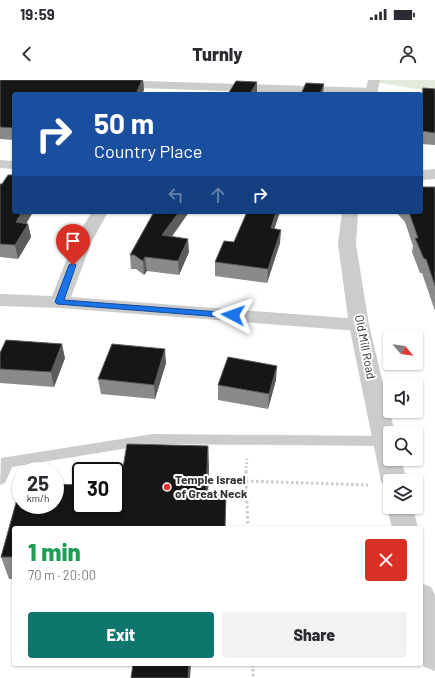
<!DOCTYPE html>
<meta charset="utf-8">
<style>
:root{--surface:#fff;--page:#f2f2f3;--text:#2b2b33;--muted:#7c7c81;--accent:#0f766e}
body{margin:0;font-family:Barlow,sans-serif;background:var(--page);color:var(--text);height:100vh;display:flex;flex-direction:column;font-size:15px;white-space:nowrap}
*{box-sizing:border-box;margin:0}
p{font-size:13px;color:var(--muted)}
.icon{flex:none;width:22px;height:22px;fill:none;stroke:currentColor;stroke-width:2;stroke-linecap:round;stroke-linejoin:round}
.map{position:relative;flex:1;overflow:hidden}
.drawer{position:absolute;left:12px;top:446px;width:411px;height:140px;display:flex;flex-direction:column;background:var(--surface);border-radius:4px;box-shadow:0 1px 3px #0004}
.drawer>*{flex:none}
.banner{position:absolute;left:12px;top:12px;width:411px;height:122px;border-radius:4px;box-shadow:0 1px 3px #0004;background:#1a4fa0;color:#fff;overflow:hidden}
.needle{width:26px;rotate:119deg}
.controls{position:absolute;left:383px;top:250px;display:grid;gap:8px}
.controls a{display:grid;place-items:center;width:40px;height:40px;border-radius:4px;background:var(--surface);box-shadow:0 1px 3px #0004;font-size:20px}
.speed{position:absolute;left:12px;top:382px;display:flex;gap:8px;font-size:20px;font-weight:700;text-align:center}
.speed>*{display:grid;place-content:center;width:52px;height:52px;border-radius:50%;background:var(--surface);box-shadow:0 1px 3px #0004;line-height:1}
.speed small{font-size:10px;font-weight:400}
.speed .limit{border:2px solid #111;border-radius:6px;background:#fff;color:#111}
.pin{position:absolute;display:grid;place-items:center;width:34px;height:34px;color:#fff;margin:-41px -17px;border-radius:50% 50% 50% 0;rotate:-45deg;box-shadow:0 0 4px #0007}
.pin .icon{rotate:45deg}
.me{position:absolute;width:44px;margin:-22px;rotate:274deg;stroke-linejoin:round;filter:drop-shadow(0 0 3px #0008)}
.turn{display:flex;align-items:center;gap:14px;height:84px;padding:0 16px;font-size:18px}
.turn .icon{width:52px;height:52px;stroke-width:2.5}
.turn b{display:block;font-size:28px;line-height:34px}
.lanes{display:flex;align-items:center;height:38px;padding:0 16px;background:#0003;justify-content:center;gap:20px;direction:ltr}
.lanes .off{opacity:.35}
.round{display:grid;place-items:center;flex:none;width:42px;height:42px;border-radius:4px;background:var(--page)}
.summary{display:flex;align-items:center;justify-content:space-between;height:68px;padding:0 16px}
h1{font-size:24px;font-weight:800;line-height:30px;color:#1e9e55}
.action{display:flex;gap:8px;margin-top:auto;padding:8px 16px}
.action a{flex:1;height:46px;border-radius:4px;background:var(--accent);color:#fff;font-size:16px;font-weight:800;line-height:46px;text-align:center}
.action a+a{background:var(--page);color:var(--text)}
.status{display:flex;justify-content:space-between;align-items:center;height:28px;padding:0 20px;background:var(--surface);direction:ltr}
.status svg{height:11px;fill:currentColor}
header{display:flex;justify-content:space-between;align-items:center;height:52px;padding:0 16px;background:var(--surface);font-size:18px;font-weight:800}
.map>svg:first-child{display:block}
</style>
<div class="status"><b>19:59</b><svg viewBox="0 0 49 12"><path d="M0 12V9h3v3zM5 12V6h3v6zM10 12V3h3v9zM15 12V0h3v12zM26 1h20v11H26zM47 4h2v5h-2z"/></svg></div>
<header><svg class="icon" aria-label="back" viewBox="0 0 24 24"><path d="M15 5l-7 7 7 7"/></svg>Turnly<svg class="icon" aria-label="person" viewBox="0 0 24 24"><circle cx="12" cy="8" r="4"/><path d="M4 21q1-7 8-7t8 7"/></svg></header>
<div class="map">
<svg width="435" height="598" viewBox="0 0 435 598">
<rect width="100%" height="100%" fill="#fff"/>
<!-- green -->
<path fill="#e3ecdc" d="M374,0H435V12L374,2Z"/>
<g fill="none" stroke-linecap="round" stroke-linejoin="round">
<!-- path-far1 -->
<path stroke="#ccc" stroke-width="2.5" stroke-dasharray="2 2" stroke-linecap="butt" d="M246,392L247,379"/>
<!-- path -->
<path stroke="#ccc" stroke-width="3" stroke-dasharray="2.5 2.5" stroke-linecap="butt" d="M246,391V401L368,405
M246,401L248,448
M253,584V598"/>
<!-- service -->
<path fill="#ccc" fill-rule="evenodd" d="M153,354L384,356L389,357L390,363L384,366L153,364L12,387L5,403L0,405L1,378Z"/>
<!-- minor -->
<path fill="#ccc" fill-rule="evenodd" d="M113,0L372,8L376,9L378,12L377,14H315L109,7L107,4L109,1Z
M0,80L14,81V89L0,88Z
M435,89V99L421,100V90Z
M92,132H108L92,161L71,217L359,239L366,240L369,245L366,250L359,251L59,228L0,226V214L52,216L74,161Z"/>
<!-- tertiary -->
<path fill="#ccc" fill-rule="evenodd" d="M368,0H380L377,14H365Z
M342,132H358L356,164L369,245L395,353H390V379H401L407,401H390V410L385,408L381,401L349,245L338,164Z
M390,421V427H413L418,448H392L387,427Z
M421,503L431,507L435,515V591L424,587L421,580Z"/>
</g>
<!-- wall -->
<path fill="#8a8a8a" d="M0,0H143L144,10L142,14H14V60L0,59Z
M423,8L435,9V65L421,64V20Z
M0,104L14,132H33L26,143L28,144L31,157L18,179L0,177Z
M435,107V231L422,193H420L412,172L413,166L405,142L396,132H421Z
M152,132H189L172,157L189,172L179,195L147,191L144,195L136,189H131L130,175L152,135Z
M247,132H280L274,149L280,163L267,203L215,196V182L234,162Z
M0,273L65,278L54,307L0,303Z
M166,283L155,319L101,314L98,299Z
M276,300L268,329L218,320V305Z
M127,364L208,366L209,389L208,412L226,413L225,448H14V499H9L1,477L21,405V425H55V404L81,405V425H115V406H120Z"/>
<!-- shaded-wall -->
<path fill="#5c5c5c" d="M142,0H143L144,10L142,14H136Z
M257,2V14H250Z
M324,4L323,14H320Z
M22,132H33L19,156L16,142Z
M179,132H189L162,169V155Z
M276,132H280L270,162L271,148Z
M28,144L31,157L18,179L15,165Z
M281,150L280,163L267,203L268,189Z
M188,159L189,172L179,195L178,181Z
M145,177L147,191L144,195L143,181Z
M62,264L65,278L54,307L51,292Z
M165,269L166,283L155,319L154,305Z
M277,286L276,300L268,329L269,314Z
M208,366L209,389L207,434L206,412Z
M189,584H191L190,598H188Z"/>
<!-- building -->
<path fill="#161616" stroke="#5c5c5c" d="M0,0H142L136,14H14V48L0,47Z
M236,1L257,2L250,14H228Z
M306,3L324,4L320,14H301Z
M423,8L435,9V53L421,51V29Z
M8,95H14V132H22L16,142L28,144L15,165L0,164V104H2Z
M421,107H435V206L426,179H424L415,158H418L409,132H421Z
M154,132H179L162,155L188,159L178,181L145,177L143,181L134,175H130Z
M247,132H276L271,148L281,150L268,189L215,182L224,161L234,162Z
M6,260L62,264L51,292L0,289V273Z
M112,264L165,269L154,305L98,299Z
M228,277L277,286L269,314L218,305Z
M127,364L208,366L206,412L226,413L225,448H14V477H1L21,405V425H55V404L81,405V425H115V406H120Z
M133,584H189L188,598H131Z"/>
<!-- route -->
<path fill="#1a73e8" stroke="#114b97" d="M73,183L76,185L64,220L233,233L237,235L233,238L57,224L55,222L69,185Z"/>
<!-- markers -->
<circle fill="#e7312f" stroke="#fff" stroke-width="1.5" cx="167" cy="407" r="4"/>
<g text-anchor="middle" stroke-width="4" stroke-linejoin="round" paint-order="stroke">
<!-- street labels -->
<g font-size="12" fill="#2f2f2f" stroke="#fff">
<text transform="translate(365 267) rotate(79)" y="4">Old Mill Road</text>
</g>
<!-- poi labels -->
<g font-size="12" font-weight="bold" fill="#2f2f2f" stroke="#fff" text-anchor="start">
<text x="175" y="404">Temple Israel<tspan x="175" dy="14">of Great Neck</tspan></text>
</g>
</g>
</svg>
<div class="controls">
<a><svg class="needle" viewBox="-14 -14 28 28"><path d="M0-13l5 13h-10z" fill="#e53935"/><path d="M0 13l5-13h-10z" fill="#7c7c81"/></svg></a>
<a><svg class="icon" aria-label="sound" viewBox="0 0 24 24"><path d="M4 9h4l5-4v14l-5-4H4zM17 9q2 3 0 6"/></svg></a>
<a><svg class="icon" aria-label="search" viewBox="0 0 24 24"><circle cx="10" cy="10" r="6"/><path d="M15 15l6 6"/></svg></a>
<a><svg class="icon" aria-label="layers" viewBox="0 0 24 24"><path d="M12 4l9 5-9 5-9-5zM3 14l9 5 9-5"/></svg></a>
</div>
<div class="speed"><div>25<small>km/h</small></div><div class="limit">30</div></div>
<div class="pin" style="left:73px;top:185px;background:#d93025"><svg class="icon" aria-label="arrive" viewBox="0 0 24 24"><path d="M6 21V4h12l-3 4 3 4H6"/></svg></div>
<svg class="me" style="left:233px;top:235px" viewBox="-20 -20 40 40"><path d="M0-17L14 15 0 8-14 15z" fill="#1a73e8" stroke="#fff" stroke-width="4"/></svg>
<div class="banner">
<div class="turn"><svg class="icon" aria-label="right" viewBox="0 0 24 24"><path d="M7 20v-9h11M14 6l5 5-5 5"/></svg><div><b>50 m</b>Country Place</div></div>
<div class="lanes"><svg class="icon off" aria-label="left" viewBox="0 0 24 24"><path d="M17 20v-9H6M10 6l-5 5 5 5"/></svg><svg class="icon off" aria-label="ahead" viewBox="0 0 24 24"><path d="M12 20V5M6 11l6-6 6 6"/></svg><svg class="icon" aria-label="right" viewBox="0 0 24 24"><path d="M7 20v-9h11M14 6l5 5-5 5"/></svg></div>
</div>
<section class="drawer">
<div class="summary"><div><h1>1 min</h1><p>70 m · 20:00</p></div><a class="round" style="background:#d93025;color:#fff"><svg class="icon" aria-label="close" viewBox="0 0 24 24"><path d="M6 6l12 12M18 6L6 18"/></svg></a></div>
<div class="action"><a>Exit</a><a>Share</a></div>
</section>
</div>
